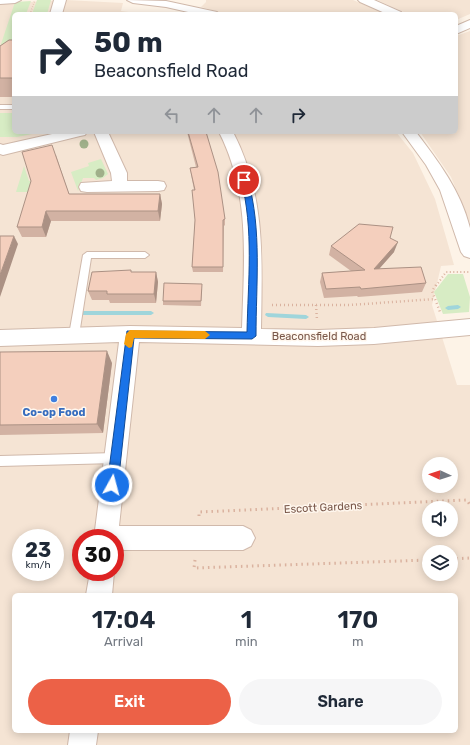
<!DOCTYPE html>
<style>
:root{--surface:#fff;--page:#f6f6f7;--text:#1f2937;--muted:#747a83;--accent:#ec6147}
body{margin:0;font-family:Rubik,sans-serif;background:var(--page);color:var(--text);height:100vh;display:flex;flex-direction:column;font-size:15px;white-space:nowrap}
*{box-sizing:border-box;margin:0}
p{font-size:13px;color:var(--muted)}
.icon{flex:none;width:22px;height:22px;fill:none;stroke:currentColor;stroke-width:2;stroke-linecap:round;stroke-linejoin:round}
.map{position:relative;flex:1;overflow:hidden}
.side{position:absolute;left:12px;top:593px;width:446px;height:140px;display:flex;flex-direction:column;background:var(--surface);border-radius:6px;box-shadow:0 2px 10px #0003}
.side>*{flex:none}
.banner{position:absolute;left:12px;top:12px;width:446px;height:122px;border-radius:6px;box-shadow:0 2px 10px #0003;background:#fff;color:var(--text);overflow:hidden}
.needle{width:26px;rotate:273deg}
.controls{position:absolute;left:422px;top:457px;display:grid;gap:8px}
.controls a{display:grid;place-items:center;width:36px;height:36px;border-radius:50%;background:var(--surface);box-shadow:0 2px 10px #0003;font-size:20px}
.speed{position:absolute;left:12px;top:529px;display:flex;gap:8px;font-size:20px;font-weight:700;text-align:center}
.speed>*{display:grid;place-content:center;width:52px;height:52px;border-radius:50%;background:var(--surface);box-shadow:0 2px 10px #0003;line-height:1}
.speed small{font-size:10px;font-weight:400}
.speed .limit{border:6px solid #d22;background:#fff;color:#111}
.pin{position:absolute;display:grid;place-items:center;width:34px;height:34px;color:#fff;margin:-17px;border:2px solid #fff;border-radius:50%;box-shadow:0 1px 4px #0007}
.me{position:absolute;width:44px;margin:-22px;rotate:7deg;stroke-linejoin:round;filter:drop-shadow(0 0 3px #0008)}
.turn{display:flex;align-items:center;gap:14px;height:84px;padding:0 16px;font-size:18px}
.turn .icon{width:52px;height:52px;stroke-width:2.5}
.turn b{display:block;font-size:28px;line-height:34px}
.lanes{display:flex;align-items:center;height:38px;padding:0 16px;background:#0003;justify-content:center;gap:20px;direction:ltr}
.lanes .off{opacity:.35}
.eta{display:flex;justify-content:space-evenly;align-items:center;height:68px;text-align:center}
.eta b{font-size:24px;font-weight:600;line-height:28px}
.action{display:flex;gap:8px;margin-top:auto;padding:8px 16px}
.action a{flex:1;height:46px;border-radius:24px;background:var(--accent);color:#fff;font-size:16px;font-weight:600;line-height:46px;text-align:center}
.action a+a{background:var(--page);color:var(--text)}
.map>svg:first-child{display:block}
</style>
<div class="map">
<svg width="470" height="745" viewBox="0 0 470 745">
<rect width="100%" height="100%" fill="#fdf3e7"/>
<!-- residential -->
<path fill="#f5e4d4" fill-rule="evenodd" d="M0,0L11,3L66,0L123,3L121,11L143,14H14V132H396L413,153L435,199L454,265L441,266L432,305L457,385H470V745H0ZM429,464H451V486H429ZM429,508H451V530H429ZM21,538H55V572H21ZM81,538H115V572H81ZM429,552H451V574H429ZM14,595H456V731H14Z
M206,0H353L386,14H226L201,7L206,2Z
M377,0H470V14L456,20V14H408Z
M470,31V223L451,177L420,132H456V36Z"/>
<!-- green -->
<path fill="#d7ecc4" d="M37,0H51L47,14H32Z
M31,1L26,14H14V49L0,47L15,2Z
M0,113H14V132H42L17,137H0Z
M101,159L108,174L103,178L96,180L94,178H83L78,191L71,172L89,166L88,163Z
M24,166L29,181L42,178L46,192H16Z
M448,274H463L470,297L469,312L443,314L434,292Z"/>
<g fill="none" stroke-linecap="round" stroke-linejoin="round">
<!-- stream -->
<path fill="#9fd5db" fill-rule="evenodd" d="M458,305L461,307L458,309L448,310L445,308L448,306Z
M81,311H151L154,313L151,315H81L80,313Z
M266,313L306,315L309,317L306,319L268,317L265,315Z"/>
<!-- service casing -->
<g stroke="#d0b9ab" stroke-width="2">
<path id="service" d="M0,105H14V109H0Z
M87,252H145L149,255L145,258H91L79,335L77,338H71L69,335L83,255Z
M116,453L120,454L122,458L120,462L116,463L0,466V456Z"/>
</g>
<!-- minor casing -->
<g stroke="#d0b9ab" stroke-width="2">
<path id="minor" d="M0,0H21L15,3L0,4Z
M54,0H66L62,14H50Z
M127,0L166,1L217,12L219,14H197L166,7L133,3Z
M358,0H374L401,12L403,14H387L360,2Z
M470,20V28L456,34V26Z
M61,132H87L85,135L80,136L3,155L0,154V144L3,145Z
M94,132H108L127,173V181H158L164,182L166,186L164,190L158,191L87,192L81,191L79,187L81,183L112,181L111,173Z
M219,132H233C266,195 262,260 261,329L318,330L374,328L470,319V335L374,344L318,346L139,342L119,526H243L251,530L255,538L251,546L243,550H115V538H94L119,342L0,346V330L130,326L242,328C244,260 251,195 219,132Z
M402,132H416C438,161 461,191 470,228C470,237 470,249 470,258L464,256L461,252L440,190L426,165Z
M90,572H114L112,595H86Z
M70,731H98L96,745H68Z"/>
</g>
<!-- path-far3 -->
<path stroke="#dab29f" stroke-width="1.5" stroke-dasharray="0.5 2" stroke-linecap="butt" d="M30,14L35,0"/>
<!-- path-far2 -->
<path stroke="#dab29f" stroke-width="2" stroke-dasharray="1 2.5" stroke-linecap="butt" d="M436,286L446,272H470"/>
<!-- path-far1 -->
<path stroke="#dab29f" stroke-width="2.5" stroke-dasharray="1 3" stroke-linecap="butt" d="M436,285L432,291L440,312
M272,305H350L435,299
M316,305L317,320"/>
<!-- path -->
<path stroke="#dab29f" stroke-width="3" stroke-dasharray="1.5 4" stroke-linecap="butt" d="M199,516V512L467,500L470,505
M451,559L470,558
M195,560L194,568L429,560"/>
<!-- service -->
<use href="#service" fill="#fff" fill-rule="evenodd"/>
<!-- minor -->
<use href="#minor" fill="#fff" fill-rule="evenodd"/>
</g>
<!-- trees -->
<g fill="#a0b08a">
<circle cx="84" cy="144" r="4.5"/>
<circle cx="100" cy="173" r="4.5"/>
</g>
<!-- wall -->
<path fill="#d2b2a3" d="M14,40V97H0V46Z
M187,132H206L225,219V225L224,226L223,272H193L192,267L195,220L194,190L191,174L190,168L196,167Z
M56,155L69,194H160L162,204L160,221H51L46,237H22L17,227Z
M390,238L394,252L379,269L426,283L422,292L358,297L357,296L324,298L320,282L322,273L351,271L329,255L331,246Z
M132,272H156L158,282L156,303H110L109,300H92L88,291Z
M202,289L201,306L163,305V301Z
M0,352L112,363L103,433L0,435Z"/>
<!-- shaded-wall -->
<path fill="#ab9184" d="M160,194L162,204L160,221L158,211Z
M46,211L51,221L46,237L42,227Z
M14,236L18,244L0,297V275Z
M398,242L394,252L371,278L374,269Z
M156,272L158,282L156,303L154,294Z
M107,351L112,363L103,433L97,424Z"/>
<!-- building -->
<path fill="#f4cfbd" stroke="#ab9184" d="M9,40H14V78H0V46Z
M188,132H206L218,172L225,219L223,220V267H192L195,220L192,190H195L190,168L198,167Z
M52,145L69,194H160L158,211H46L42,227H17L31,181L22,152Z
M359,224L393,227L390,238L398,242L374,269L421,267L426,283L361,289L360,287L326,289L322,273L365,270L331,246Z
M0,236H14L0,275Z
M131,270V272H156L154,294H107V291H88L92,272Z
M164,283L202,284L201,301H163Z
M107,351L97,424L0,425V352Z"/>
<!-- route -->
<path fill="#1a73e8" stroke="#114b97" d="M244,178L248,180C262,230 256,284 256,336L252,339L134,338L118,485L116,488L112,490L109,488L107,485L127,331L247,332C248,282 254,229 241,180Z"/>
<!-- slow -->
<path fill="#f59e0b" d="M130,330L205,331L210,335L205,339L134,338L132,347L129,348L124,344L126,334Z"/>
<!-- markers -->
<circle fill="#3f7fe0" stroke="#fff7ee" stroke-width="1.5" cx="54" cy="399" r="4"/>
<g text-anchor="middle" stroke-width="3" stroke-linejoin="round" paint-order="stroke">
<!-- street labels -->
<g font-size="11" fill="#795749" stroke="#fff7ee">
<text x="319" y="340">Beaconsfield Road</text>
<text transform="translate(323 507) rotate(-3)" y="4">Escott Gardens</text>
</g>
<!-- shop labels -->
<g font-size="11" font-weight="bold" fill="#366cbe" stroke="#fff7ee">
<text x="54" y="416">Co-op Food</text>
</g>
</g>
</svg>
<div class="controls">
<a><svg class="needle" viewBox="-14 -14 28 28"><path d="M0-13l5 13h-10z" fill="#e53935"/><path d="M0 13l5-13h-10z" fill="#747a83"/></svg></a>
<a><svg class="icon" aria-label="sound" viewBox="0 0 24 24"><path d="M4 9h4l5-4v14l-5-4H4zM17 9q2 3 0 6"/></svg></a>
<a><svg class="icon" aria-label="layers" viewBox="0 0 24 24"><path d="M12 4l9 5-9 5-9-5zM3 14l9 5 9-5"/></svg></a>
</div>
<div class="speed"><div>23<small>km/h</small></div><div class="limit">30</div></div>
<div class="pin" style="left:244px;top:180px;background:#d93025"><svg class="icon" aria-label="arrive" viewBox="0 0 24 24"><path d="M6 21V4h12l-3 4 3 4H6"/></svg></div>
<svg class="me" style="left:112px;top:485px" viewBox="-20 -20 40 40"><circle r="17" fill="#1a73e8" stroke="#fff" stroke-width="3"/><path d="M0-11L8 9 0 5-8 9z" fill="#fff"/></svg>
<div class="banner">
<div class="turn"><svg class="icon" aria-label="right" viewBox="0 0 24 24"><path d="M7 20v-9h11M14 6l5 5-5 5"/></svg><div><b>50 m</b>Beaconsfield Road</div></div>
<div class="lanes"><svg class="icon off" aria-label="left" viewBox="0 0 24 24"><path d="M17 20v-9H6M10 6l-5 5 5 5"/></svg><svg class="icon off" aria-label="ahead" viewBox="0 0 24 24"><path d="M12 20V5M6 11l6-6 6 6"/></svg><svg class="icon off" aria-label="ahead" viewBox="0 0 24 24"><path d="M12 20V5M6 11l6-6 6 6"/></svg><svg class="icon" aria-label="right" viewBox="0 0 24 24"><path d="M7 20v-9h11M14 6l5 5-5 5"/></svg></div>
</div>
<section class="side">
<div class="eta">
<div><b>17:04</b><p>Arrival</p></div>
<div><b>1</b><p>min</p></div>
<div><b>170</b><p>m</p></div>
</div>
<div class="action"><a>Exit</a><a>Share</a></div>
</section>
</div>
